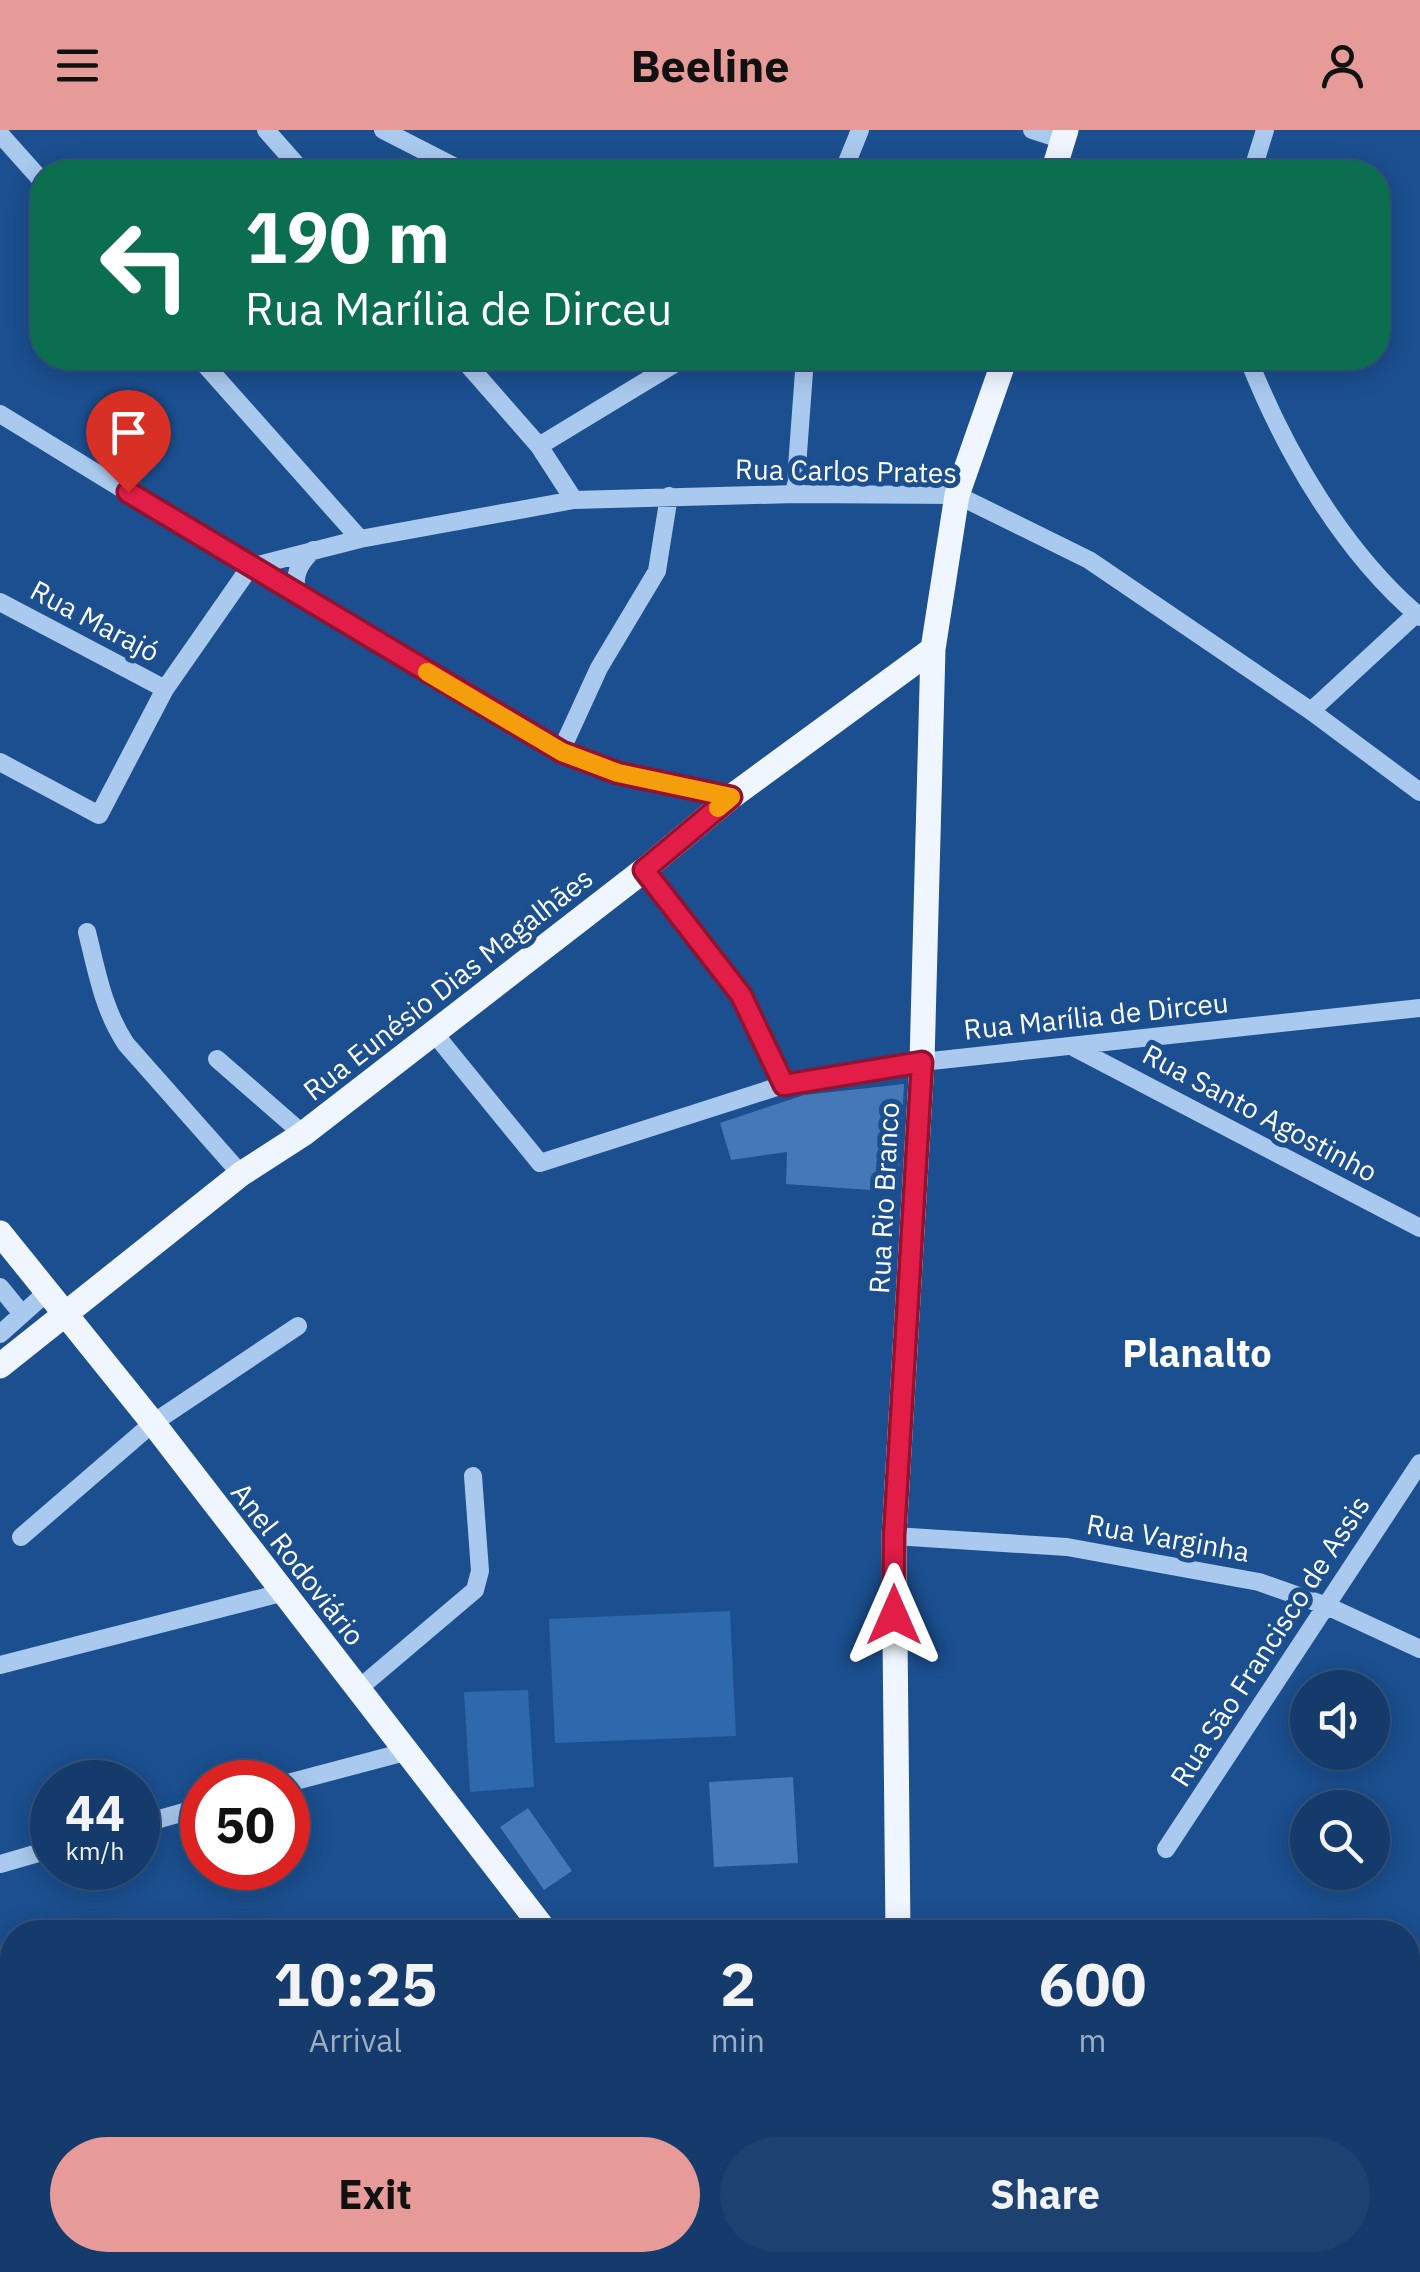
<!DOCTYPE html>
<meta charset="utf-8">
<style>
:root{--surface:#143b6b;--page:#1d4271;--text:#f1f3f6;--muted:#9dadc1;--line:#33557e;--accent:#e69b98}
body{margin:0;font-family:"IBM Plex Sans",sans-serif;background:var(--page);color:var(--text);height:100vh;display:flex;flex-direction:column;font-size:38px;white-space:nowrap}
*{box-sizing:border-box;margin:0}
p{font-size:32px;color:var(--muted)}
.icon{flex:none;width:55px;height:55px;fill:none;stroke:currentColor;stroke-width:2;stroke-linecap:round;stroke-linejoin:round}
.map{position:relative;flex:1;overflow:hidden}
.sheet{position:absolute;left:0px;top:1790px;width:1420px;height:352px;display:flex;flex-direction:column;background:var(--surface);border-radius:40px 40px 0 0;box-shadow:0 5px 25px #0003,0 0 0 2px var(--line)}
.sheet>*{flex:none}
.guide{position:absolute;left:30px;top:30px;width:1360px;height:210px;border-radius:40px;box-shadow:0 5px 25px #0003,0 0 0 2px var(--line);background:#0b6e4f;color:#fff;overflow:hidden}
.tools{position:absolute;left:1290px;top:1540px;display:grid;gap:20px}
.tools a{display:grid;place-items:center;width:100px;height:100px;border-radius:50%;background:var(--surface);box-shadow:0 5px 25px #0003,0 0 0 2px var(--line);font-size:50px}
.speed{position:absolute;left:30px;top:1630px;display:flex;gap:20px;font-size:50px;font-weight:700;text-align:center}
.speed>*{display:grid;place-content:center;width:130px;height:130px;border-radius:50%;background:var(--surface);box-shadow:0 5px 25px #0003,0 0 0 2px var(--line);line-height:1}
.speed small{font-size:25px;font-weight:400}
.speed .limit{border:15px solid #d22;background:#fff;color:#111}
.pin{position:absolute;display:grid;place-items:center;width:85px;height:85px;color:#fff;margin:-102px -42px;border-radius:50% 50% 50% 0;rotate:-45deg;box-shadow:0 0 10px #0007}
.pin .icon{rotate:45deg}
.me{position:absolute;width:110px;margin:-55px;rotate:0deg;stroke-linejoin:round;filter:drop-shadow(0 0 8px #0008)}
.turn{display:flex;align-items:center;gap:35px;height:210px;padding:0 50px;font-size:45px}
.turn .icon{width:130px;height:130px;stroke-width:2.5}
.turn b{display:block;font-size:70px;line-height:85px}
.eta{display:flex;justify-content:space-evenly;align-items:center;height:170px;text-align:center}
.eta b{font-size:60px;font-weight:700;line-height:70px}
.primary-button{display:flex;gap:20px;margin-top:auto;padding:20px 50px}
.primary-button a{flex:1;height:115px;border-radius:60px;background:var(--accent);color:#111;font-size:40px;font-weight:700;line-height:115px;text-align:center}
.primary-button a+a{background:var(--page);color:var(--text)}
header{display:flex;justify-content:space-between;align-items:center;height:130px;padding:0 50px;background:var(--accent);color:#111;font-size:45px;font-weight:700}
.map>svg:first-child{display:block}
</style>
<header><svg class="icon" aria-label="menu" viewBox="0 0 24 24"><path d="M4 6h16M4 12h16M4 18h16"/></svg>Beeline<svg class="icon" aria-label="person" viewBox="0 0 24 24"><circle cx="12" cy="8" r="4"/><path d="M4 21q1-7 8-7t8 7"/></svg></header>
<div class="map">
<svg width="1420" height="2142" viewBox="0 0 1420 2142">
<defs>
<pattern id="forest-crowns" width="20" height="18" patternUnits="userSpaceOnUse" patternTransform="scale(2.5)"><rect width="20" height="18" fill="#2e69ad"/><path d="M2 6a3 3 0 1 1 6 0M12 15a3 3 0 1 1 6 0" fill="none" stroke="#4d80b9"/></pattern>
</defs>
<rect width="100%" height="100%" fill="#1b4f8f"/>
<!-- forest -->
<path fill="url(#forest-crowns)" d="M12,2114V2130H494L505,2142H0V2119Z"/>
<!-- garden -->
<path fill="#2e69ad" d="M730,1481L736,1606L555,1613L549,1489Z
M528,1560L534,1657L470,1662L464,1562Z"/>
<!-- building -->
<path fill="#4478b7" d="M904,954L898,1062L786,1054L787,1022L731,1030L720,993L804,965Z
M793,1647L798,1733L714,1737L709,1652Z
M528,1678L572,1741L544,1760L500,1697Z"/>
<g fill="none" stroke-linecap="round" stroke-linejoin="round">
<!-- minor -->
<path stroke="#a9c9ee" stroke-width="18" d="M266,0L303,42
M383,0L465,42
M1032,0L1063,10
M0,4L42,51
M843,42L860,0
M1252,42L1265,0
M199,228L360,409
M462,228L539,316L574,370
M1248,228C1284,320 1343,422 1420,487
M0,284L297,466L561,621L618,643L731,667
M539,316L684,228
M795,364L805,228
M297,466C293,445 298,435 313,420
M0,472L165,559
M1311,581L1416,484
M561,621L599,538L657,441L669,366
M0,632L99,685L165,559L250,437L360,409L574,370L795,364L957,365L1089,430L1311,581L1420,662
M644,740L741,865L783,955
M87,802C97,842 103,879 126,914L241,1044
M434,903L540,1033L783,955L922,932L1420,878
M1075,918L1420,1098
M217,929L303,1004
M0,1157L22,1184
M0,1204L46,1163
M894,1406L1067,1417L1259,1452L1327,1476L1420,1519
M21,1407L153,1293L298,1196
M0,1535L281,1463
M357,1560L475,1460L480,1441L473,1346
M288,1653L405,1622
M138,1695L202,1677
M1166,1719L1420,1333
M0,1734L52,1719
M1408,1878L1420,1857
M1408,2065L1420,2057
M693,2130L696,2142
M1282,2142L1301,2130"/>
<!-- major -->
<path stroke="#f0f6ff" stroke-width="25" d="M1053,42L1066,0
M0,1103L153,1293L546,1802
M0,1236L241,1044L303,1004L644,740L731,667L933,519
M898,1802L894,1406L922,932L933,519L957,365L1005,228
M768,2130L772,2142
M788,2130L794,2142
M898,2142V2130"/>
</g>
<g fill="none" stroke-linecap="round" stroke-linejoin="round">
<!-- route casing -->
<g stroke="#92132f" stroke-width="25">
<path id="route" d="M128,362L562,622L618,643L731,667L644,740L741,865L784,955L922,932L894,1406V1485"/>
</g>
<!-- route -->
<use href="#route" stroke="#e11d48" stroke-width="18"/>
<!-- slow -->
<path stroke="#f59e0b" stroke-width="18" d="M427,542L562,622L618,643L731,667L718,678"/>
</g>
<g text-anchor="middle" stroke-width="10" stroke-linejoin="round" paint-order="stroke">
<!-- street labels -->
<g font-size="28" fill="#fff" stroke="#1b4f8f">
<text transform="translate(846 341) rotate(1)" y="10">Rua Carlos Prates</text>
<text transform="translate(95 491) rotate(28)" y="10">Rua Marajó</text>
<text transform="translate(448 854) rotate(-38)" y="10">Rua Eunésio Dias Magalhães</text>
<text transform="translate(1096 886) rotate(-6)" y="10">Rua Marília de Dirceu</text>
<text transform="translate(1260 983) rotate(28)" y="10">Rua Santo Agostinho</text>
<text transform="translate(884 1068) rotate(-87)" y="10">Rua Rio Branco</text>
<text transform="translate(1168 1408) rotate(10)" y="10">Rua Varginha</text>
<text transform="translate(298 1434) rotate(52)" y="10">Anel Rodoviário</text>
<text transform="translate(1270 1511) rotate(-57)" y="10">Rua São Francisco de Assis</text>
</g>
<!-- district labels -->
<g font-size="38" font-weight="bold" fill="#fff" stroke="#1b4f8f">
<text x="1197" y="1237">Planalto</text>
</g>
</g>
</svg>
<div class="tools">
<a><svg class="icon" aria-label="sound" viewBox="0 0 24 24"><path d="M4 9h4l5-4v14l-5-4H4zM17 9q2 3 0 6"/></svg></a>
<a><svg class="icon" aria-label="search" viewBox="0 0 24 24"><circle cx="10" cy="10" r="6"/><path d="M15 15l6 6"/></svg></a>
</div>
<div class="speed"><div>44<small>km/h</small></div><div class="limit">50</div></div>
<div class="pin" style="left:128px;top:362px;background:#d93025"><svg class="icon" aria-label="arrive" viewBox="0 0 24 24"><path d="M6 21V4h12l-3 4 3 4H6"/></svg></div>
<svg class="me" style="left:894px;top:1485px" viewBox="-20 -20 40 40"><path d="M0-17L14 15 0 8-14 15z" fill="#e11d48" stroke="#fff" stroke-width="4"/></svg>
<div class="guide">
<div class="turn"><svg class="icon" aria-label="left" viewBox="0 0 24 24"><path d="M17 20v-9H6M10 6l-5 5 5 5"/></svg><div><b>190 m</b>Rua Marília de Dirceu</div></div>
</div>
<section class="sheet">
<div class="eta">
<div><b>10:25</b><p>Arrival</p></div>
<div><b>2</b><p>min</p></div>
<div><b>600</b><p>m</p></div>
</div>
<div class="primary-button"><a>Exit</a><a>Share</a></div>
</section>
</div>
